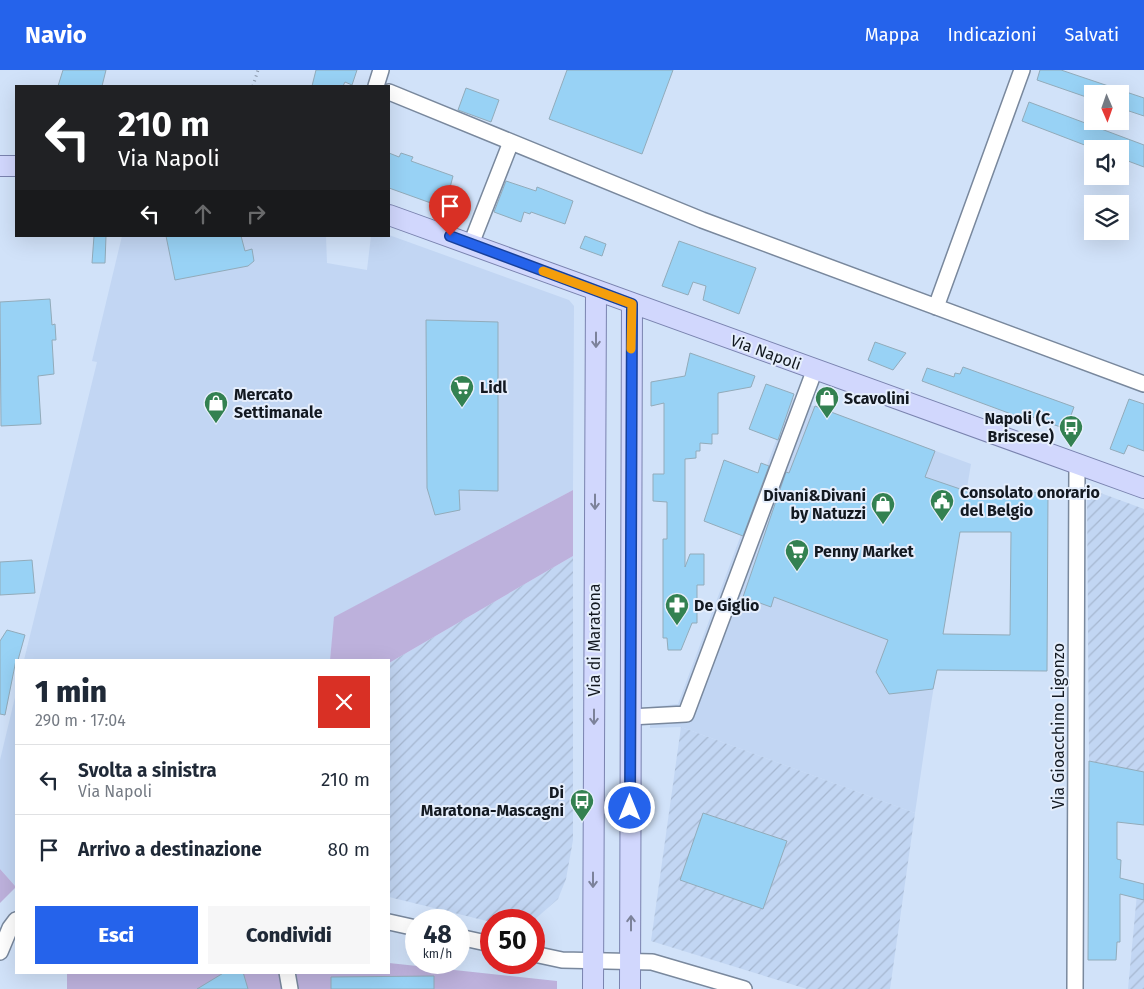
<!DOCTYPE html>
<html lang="it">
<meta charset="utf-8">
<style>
:root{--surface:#fff;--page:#f6f6f7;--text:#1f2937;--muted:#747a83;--line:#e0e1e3;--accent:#2563eb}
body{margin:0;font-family:"Fira Sans",sans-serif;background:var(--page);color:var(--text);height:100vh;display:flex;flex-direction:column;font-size:19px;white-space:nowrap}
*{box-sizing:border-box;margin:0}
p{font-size:16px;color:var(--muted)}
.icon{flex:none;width:28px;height:28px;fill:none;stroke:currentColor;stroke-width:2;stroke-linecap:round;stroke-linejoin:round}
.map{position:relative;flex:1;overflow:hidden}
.details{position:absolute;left:15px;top:589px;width:375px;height:315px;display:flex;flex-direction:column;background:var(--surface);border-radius:0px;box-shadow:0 5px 20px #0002}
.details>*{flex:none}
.guide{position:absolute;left:15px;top:15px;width:375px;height:152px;border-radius:0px;box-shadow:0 5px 20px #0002;background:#202124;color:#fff;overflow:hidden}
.needle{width:32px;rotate:178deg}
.controls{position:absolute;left:1084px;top:15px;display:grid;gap:10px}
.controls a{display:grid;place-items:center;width:45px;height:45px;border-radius:0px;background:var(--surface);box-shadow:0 5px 20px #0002;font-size:25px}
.speed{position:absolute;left:405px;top:839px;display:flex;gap:10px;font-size:25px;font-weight:700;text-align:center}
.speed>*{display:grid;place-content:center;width:65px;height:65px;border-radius:50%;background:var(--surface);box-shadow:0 5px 20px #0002;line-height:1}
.speed small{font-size:12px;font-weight:400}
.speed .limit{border:8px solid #d22;background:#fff;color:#111}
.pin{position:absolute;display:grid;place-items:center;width:42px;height:42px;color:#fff;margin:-51px -21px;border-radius:50% 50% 50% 0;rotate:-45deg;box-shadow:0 0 5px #0007}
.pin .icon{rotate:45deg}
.me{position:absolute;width:55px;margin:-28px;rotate:0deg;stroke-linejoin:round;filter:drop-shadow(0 0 4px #0008)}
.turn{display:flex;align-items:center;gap:18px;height:105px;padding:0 20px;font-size:22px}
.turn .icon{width:65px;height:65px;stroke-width:2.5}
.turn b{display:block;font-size:35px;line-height:42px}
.lanes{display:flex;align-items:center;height:48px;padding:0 20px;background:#0003;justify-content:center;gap:25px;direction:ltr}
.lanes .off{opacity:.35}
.round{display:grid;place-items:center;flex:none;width:52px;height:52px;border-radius:0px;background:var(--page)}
.head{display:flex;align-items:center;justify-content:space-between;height:85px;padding:0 20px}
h1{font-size:30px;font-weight:800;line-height:38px}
.action{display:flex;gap:10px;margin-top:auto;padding:10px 20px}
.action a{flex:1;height:58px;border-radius:0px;background:var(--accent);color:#fff;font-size:20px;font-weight:800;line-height:58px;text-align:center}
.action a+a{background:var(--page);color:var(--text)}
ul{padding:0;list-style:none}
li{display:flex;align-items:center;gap:15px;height:70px;padding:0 20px;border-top:1px solid var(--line)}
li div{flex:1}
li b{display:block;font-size:19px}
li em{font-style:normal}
header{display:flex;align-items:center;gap:30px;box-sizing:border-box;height:70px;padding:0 25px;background:var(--accent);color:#fff}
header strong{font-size:24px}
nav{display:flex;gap:28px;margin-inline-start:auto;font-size:18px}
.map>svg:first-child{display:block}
</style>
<header>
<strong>Navio</strong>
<nav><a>Mappa</a><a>Indicazioni</a><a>Salvati</a></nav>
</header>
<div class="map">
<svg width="1144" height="919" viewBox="0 0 1144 919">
<defs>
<pattern id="industrial-furrows" width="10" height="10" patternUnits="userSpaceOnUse" patternTransform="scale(1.25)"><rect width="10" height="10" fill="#c2d6f3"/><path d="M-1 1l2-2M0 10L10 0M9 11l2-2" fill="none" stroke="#a6b7d0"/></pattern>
</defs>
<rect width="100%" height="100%" fill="#d1e2f9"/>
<!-- built -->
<path fill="#c2d6f3" d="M389,165L569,230L574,236L573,420L335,547L330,590H24L97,292L92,291L122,166H326L327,193L367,200L371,166Z
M792,328L971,394L931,634L915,743L681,657L650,658V637L678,634Z
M16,623V817L0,799V690Z"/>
<!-- industrial -->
<path fill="url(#industrial-furrows)" d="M1087,418L1144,439V702L1089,691Z
M573,486V770L566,809L558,829L534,850L491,852L389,827V593Z
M681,657L915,743L890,919H807L651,871Z
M1138,813L1144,814V919H1128Z"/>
<!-- grass -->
<path fill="#bdb1dc" d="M573,420V486L389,593V590H330L334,547Z
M0,799L16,817L0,833Z
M389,893L557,911V919H67V903L389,902Z"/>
<!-- building -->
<path fill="#98d2f5" stroke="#92abba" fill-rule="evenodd" d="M63,0H106L102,16H58Z
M316,0H357L352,15L345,12L343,16H312Z
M567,0H673L642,84L549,49Z
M1040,0H1061L1144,28V46L1120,38V24H1092V29L1037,10Z
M466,18L499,30L491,52L458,40Z
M1029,32L1144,75V97L1120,88V79H1095L1022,51Z
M389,83L399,87L401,83L413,87L411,91L453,106L446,133L443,132L442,137L389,118Z
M506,111L536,121L537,117L573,131L565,154L531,142L530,144L524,142L521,152L494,142Z
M94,166H106L105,193H92Z
M166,166H241L245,181L252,179L254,191L248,196L175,210Z
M585,166L606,174L602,186L580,178Z
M679,171L756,198L739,244L703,230L706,216L693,212L688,225L662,216Z
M50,229L52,255L55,254L56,270H52L54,304L38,306L41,354L1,356L0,232Z
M426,250L498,252V421L459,420L460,440L435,445L427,418Z
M875,272L906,283L893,300L868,290Z
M690,283L755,306L751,317L718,323V364H712V374L700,373V381H696V388L685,389V497L690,484H704V515H697V553H692L681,580H668L667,568H663V469H667V432L653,431V404H664V333L651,336V312L685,306Z
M963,297L1074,337L1066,359L1024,344L1022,348L922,311L927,298L954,307L955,303L960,304Z
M766,314L794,324L778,370L749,359Z
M1129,329L1144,334V381L1128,375L1124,384L1110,379Z
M815,336L935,381L925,407L966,421L1048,423L1047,601L937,600L933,619L889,624L876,602L888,570L774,527L771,537L743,527L786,402L789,403ZM960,462H1011L1010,565L943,564Z
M724,390L758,403L761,393L769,396L743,466L704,451Z
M32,490L35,523L0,525V492Z
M7,560L25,565L18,590H16L5,645L0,644V571Z
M1089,691L1144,702V755L1117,752V789L1121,790L1120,808L1144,814V830L1120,824V872H1117L1116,890H1088Z
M703,743L787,771L763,839L680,810Z
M225,902H243L248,919H197Z
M434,906V919H331V907Z"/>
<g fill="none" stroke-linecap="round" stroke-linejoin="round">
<!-- minor casing -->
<g stroke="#79889d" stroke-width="18">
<path id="minor" d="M376,16L381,0
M389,22L702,150L1144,314
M471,174L511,72
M936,237L1022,0
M630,647L686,644L815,299
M389,852L416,858
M459,867L491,874
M0,882L10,858L16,850
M534,884L562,890L652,892L744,919
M287,902L290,919
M1075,919L1077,393"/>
</g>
<!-- major casing -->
<g stroke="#7a83af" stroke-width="22">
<path id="major" d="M0,96H16
M389,145L1144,418
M593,919L596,221
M630,919L632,233"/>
</g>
<!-- path -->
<path stroke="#8b98aa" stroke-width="3" stroke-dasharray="1 4" stroke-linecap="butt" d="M253,16L258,0"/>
<!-- minor -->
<use href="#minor" stroke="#fff" stroke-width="15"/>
<!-- major -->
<use href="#major" stroke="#d1d7fd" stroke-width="20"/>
</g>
<!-- one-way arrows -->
<defs><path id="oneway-shaft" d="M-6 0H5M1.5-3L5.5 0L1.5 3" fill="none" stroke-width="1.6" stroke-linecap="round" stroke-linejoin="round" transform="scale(1.25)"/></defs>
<g stroke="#7c829a">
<use href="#oneway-shaft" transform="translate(596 270) rotate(90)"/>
<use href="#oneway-shaft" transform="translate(595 432) rotate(90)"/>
<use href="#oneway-shaft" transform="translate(594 647) rotate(90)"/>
<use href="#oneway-shaft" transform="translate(593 810) rotate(90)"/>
<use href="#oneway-shaft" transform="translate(631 853) rotate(-90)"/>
</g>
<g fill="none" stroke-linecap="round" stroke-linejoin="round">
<!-- route casing -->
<g stroke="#184099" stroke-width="12">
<path id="route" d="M450,166L632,234L630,738"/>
</g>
<!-- route -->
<use href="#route" stroke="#2563eb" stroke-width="9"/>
<!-- slow -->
<path stroke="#f59e0b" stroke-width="9" d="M543,201L632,234L631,279"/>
</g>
<!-- icons -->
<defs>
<g id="supermarket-pin" transform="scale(1.25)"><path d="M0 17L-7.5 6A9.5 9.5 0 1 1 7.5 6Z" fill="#338151" stroke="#e5eefc"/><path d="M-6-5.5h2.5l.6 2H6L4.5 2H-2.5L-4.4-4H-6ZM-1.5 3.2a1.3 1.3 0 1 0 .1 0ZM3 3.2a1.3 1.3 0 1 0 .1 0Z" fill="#fff"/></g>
<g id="shop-pin" transform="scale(1.25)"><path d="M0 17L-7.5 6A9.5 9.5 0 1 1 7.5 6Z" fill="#338151" stroke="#e5eefc"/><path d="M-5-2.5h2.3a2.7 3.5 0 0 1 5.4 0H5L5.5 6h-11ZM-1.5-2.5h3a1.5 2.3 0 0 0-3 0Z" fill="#fff"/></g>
<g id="bus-pin" transform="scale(1.25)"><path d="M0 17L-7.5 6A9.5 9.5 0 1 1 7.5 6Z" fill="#338151" stroke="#e5eefc"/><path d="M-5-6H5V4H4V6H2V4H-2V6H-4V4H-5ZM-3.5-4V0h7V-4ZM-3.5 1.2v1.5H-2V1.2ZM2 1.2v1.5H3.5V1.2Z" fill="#fff"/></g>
<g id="civic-pin" transform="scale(1.25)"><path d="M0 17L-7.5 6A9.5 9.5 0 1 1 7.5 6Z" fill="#338151" stroke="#e5eefc"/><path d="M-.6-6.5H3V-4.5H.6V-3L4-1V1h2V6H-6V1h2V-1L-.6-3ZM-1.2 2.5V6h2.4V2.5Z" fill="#fff"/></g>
<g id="pharmacy-pin" transform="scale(1.25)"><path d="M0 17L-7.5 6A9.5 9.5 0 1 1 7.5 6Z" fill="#338151" stroke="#e5eefc"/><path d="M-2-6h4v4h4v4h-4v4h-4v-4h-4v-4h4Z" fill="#fff"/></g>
</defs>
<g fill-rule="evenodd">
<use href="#supermarket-pin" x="462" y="317"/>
<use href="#shop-pin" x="827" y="328"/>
<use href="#shop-pin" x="216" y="333"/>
<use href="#bus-pin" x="1071" y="357"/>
<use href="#civic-pin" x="942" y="431"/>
<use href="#shop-pin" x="883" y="434"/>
<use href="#supermarket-pin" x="797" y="481"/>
<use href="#pharmacy-pin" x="677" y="535"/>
<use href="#bus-pin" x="582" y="731"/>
</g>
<g text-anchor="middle" stroke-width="4" stroke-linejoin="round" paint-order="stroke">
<!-- street labels -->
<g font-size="16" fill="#131921" stroke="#e5eefc">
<text transform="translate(766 282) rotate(20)" y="6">Via Napoli</text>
<text transform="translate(594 570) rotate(-90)" y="6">Via di Maratona</text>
<text transform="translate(1058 656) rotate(-90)" y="6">Via Gioacchino Ligonzo</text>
</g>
<!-- poi labels -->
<g font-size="16" font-weight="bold" fill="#131921" stroke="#e5eefc" text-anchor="start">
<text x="480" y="323">Lidl</text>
<text x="234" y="330">Mercato<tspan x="234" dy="18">Settimanale</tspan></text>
<text x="844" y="334">Scavolini</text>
<text x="1054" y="354" text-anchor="end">Napoli (C.<tspan x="1054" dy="18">Briscese)</tspan></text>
<text x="960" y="428">Consolato onorario<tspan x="960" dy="18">del Belgio</tspan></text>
<text x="866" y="431" text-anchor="end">Divani&amp;Divani<tspan x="866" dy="18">by Natuzzi</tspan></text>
<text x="814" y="487">Penny Market</text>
<text x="694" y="541">De Giglio</text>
<text x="564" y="728" text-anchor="end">Di<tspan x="564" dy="18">Maratona-Mascagni</tspan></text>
</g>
</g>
</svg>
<div class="controls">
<a><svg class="needle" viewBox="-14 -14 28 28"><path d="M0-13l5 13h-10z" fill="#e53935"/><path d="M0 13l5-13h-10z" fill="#747a83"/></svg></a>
<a><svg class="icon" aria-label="sound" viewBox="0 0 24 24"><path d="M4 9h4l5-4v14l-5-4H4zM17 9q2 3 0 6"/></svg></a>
<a><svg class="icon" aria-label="layers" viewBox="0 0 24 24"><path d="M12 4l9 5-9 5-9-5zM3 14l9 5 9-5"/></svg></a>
</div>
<div class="speed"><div>48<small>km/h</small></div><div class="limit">50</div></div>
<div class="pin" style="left:450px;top:166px;background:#d93025"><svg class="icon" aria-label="arrive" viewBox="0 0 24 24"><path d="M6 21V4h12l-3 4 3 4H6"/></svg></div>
<svg class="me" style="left:630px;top:738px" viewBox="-20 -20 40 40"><circle r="17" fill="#2563eb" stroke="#fff" stroke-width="3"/><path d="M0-11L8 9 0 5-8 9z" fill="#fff"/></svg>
<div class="guide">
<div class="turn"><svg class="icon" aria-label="left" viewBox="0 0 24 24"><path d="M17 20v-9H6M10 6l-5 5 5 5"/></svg><div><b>210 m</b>Via Napoli</div></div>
<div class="lanes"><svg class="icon" aria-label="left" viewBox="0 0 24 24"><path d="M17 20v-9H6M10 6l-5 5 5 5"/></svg><svg class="icon off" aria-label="ahead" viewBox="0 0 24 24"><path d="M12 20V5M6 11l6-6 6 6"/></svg><svg class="icon off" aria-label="right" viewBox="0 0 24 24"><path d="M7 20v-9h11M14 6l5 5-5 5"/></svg></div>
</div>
<section class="details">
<div class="head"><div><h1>1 min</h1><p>290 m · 17:04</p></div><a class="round" style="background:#d93025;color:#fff"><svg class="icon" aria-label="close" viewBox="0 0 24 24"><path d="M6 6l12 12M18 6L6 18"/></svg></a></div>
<ul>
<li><svg class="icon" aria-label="left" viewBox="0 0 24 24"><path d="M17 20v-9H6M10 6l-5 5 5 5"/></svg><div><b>Svolta a sinistra</b><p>Via Napoli</p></div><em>210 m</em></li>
<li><svg class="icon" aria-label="arrive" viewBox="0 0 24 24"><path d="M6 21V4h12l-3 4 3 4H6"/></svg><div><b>Arrivo a destinazione</b></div><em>80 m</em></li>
</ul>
<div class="action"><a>Esci</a><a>Condividi</a></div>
</section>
</div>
